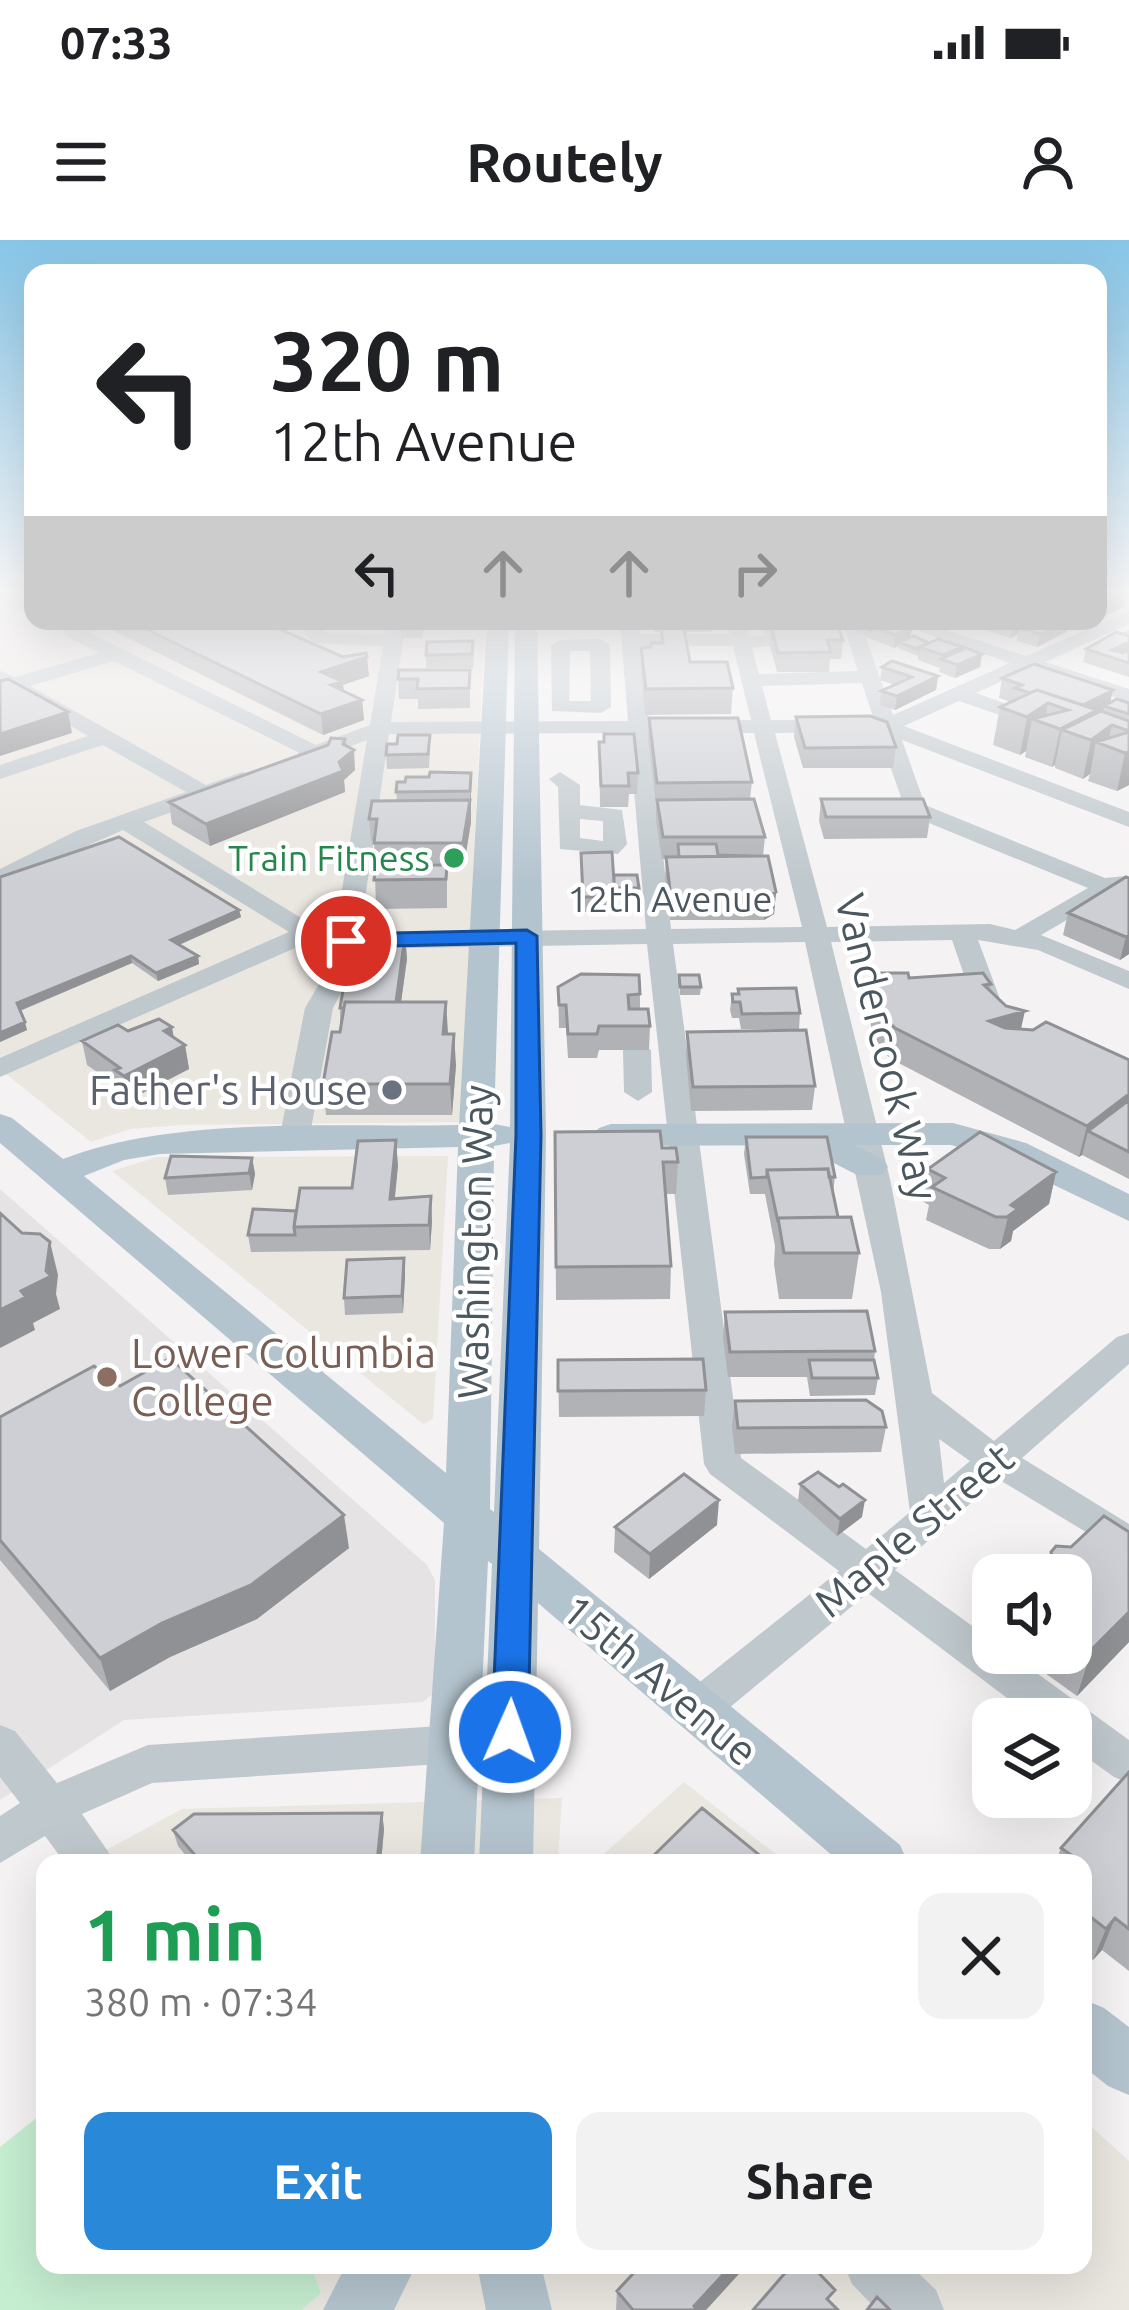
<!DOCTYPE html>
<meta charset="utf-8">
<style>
:root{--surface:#fff;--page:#f2f2f2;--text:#202124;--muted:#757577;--accent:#2989d8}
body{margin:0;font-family:Ubuntu,sans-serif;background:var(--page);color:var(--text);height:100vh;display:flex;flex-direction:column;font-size:45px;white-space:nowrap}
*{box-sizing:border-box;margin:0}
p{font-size:39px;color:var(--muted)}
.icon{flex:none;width:66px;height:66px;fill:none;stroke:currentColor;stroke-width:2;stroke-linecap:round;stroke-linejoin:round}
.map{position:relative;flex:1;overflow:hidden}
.side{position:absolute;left:36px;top:1614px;width:1056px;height:420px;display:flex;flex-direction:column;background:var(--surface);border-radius:24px;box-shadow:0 12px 48px #0002}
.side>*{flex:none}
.guide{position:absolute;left:24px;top:24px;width:1083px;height:366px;border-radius:24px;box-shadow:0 12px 48px #0002;background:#fff;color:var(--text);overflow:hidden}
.tools{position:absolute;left:972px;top:1314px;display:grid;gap:24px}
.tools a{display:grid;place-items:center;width:120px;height:120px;border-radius:24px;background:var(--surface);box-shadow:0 12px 48px #0002;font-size:60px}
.pin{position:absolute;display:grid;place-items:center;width:102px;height:102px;color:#fff;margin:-51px;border:6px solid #fff;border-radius:50%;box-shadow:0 3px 12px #0007}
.me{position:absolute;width:132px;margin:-66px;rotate:2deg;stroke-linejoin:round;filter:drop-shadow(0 0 9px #0008)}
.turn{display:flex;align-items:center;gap:42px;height:252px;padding:0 48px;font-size:54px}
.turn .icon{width:156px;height:156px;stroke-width:2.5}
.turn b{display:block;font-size:84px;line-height:102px}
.lanes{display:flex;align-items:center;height:114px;padding:0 48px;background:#0003;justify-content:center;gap:60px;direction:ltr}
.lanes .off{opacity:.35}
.round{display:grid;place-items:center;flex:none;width:126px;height:126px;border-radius:24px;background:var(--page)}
.overview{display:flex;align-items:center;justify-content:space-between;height:204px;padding:0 48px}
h1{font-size:72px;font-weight:700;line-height:90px;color:#1e9e55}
.button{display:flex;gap:24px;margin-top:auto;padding:24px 48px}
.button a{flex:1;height:138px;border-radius:24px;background:var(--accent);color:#fff;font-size:48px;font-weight:700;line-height:138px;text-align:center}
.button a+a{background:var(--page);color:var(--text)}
.status{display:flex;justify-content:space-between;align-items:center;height:84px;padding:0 60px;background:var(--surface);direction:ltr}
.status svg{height:33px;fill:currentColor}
header{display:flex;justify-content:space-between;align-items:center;height:156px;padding:0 48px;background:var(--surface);font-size:54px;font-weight:700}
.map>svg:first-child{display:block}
</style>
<div class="status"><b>07:33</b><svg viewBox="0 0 49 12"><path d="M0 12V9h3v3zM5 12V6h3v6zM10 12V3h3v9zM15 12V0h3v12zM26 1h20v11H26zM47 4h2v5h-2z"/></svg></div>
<header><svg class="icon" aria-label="menu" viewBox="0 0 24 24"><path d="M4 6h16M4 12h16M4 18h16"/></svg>Routely<svg class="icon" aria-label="person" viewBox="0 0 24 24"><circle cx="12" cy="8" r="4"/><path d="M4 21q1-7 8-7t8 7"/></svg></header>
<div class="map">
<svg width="1129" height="2070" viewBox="0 0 1129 2070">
<rect width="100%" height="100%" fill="#f4f2f3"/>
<!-- commercial -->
<path fill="#eae6e0" d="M0,352H33V381H485L461,882L181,885L130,889L91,902L0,829Z
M448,916L433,1179L423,1184L112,931L157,917Z
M684,1542L787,1623H82L182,1569L562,1558L558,1619L604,1614Z
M1083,1879L1129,1921V2070H302L321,2053L311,2025H1083Z"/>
<!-- education -->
<path fill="#e5e3e4" d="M0,949L427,1325L435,1340V1452L423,1462L124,1480L0,1560Z"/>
<!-- green -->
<path fill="#c5edd0" d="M45,1871V2025H311L321,2053L302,2070H0V1907Z"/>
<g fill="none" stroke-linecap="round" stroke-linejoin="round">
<!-- minor -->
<path fill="#bfc8cd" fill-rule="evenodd" d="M0,352H11L33,364V377L0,360Z
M1129,371V384L1045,422L1129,449V462L1028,429L976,453L1129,507V520L959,461L904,486L1129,572V587L902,500L925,565L1105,638L1126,636L1129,663L1108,656L1041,695L1129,731V749L1038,710L978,700L1006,775L992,783L978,775L952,700L831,702L890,939L932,1153L994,1201L1117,1097L1129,1093V1124L1022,1218L1129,1284V1318L998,1239L895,1330L993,1401V1413H1009L1129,1500V1543L1114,1537L1071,1506V1479H1035L868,1353L711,1483L696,1488L681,1483L675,1470L681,1457L839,1331L710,1234L704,1224L647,704L357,709L351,734L333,768L309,900L294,909L279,900L305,768L325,734L332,706L311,701L0,837V818L289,692L123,590L0,644V629L76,591L186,552L103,505L0,539V525L88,496L11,451L0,452V431L15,437L99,413L65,395V387L113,381L88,392L316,505L370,485L383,406L313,403L297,381H316L326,393L385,395L388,381H406L391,482L628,481L620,381H638L640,394H730L727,381H745L749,397L765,395L763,381H781L782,404L752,408L759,434L858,431L842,381H860L893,475L1010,423L891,381H919L1026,416ZM641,406H733L751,480L649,481ZM114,421L298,512L299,520H315L367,500L335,691L316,687L144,582L250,544V534L242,532L206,545L30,446ZM862,443L874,480H771L762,446ZM878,492L907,574L1088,648L1015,690L990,684L827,687L775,493ZM629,493L646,689L360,693L389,494ZM650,493H754L802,687L671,689ZM805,702L881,1052L910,1272L866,1309L741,1218L673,704ZM939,1199L970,1221L944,1243Z
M600,399L610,405L611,467L601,473L552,471L551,406L561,400ZM570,411H590L591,461H569Z
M560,532L580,545V565L622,570L627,604L618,614L560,609L558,547L549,539ZM580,579L603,581V601L580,598Z
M637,802L651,810L652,852L638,861L624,852L623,810Z
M0,1485L15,1491L57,1543L148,1505L456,1485L471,1491L478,1504L471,1517L456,1523L152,1543L82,1574L116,1623H65L45,1596L0,1623V1576L20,1563L0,1537Z
M844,2025H910L936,2050L944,2070H877L852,2044Z"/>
<!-- major -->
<path fill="#b4c4ce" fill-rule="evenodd" d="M487,381H509L494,884L510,887L515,381H537L546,895L539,1309L900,1605L908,1623H841L538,1363L533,1623H479L492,1324L488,1321L474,1623H420L444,1283L0,903V874L12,878L63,919C175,875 337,888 459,885ZM510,903L494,1272L490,1269L494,906ZM458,907L446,1233L84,936L124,920L160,914Z
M953,883L1026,903L1129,954V981L1000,919L951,905H854L883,919L888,927L883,935H857L799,905L611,906L599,902L593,895L599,888L611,884Z
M1083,1759L1104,1768L1129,1787V1855L1108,1846L1083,1826Z
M346,2025H416L394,2070H323Z
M477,2025H541L552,2070H486Z"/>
</g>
<!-- wall -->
<path fill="#b0b2b6" d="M110,381H285L286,392L369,436L343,445L344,451L362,460L364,480L323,495L112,390Z
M401,381H424L422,398H401Z
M653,381H712L711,392H684L690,422L733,448L731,474L645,475L641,433V408L651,407L660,403V392H655Z
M790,381H836L843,400L841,419H830L829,432H777L770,406L771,387H791Z
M866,381L910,398L929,403L962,407V410L982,414L980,427L955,438L939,432L940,428L918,420V416L898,408V406L894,408L855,392L856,386Z
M962,381H1096L1084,387L1068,382L1066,392L1037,407L1017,401L1018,394L1010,398L988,391L989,386L983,389Z
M1129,390V437L1083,422L1086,409Z
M474,414L473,428H426V415Z
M882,427L938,436L936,450L895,470L880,465L881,451L895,445L880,440Z
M470,430V468L418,469V459H399L398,439Z
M1002,438L1110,463H1129V545L1117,551L1088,541L1090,534L1083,539L1055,528V525L1052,527L1025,517L1026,511L1020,515L993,505L1000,467L1010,462L999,458Z
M796,477L896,507L893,528H803L794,497Z
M649,478L752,542L750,559L765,597L763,616L776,652L774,674L764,680H670L665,639L666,619H662L656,581V564L648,499Z
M345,499L355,530L344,540L345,552L210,606L172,584L169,562Z
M599,502L638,533L637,554H629L628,567H600Z
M397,504L430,509L429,528L387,529L386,515Z
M471,533V582L464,625H447V668L376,669L374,601H371L369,579L397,561L396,552L405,542L429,537Z
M821,559L930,577L927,598L824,599L819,581Z
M581,613L614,635L639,648V655H615V672H582Z
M0,637L239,670L241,677L179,705L198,716L199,724L158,741L132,723L20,771L27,790L0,802Z
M1129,638V714L1120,720L1063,695L1068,673Z
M405,696L407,719L401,762L448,794L456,825L452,875H326L323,844L340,792V768Z
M870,733L991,744L990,750L1021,789L1129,820V939L1082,915L1079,917L891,819L875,804L866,763Z
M679,735L701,747L700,755H680Z
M558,747L640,754V769L650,786L649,810H599L597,818H568L566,788H559Z
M738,749L800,773L799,789H741L739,778H732L730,770L732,754H738Z
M128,791L173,797L185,805L189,829L129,860L120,854L118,847L87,825L82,801Z
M687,792L815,846L812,870L691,871L686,816Z
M555,892L662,908L678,922L676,954H665L671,1026L670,1059L556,1060Z
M746,897L835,937L833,953L838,977L859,1013L852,1059H779L774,1024L775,1006L765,954H750L744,914Z
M252,918L255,934L252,950L168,955L165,938Z
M398,925L395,958L432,981L430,1010L251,1012L248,995Z
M928,929L1056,932L1049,964L1013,991L1011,1001L1000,1009H989L926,980L929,965L922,961Z
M405,1035L403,1073L345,1075L344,1058Z
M725,1072L875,1111L874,1120L878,1138L875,1155L810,1156L807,1137H728L723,1097Z
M558,1120L706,1150L704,1176L559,1177Z
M120,1146L349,1308L257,1379L170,1417L110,1451L0,1320V1177Z
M735,1161L886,1187L881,1212L735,1214L732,1186Z
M800,1244L862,1277L837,1296L798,1261Z
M1104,1276L1129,1292V1402L1077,1456L1017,1413H1071V1335H1042L1045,1332L1051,1312L1056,1306L1071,1307Z
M717,1285L649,1339L614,1312L615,1287Z
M1129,1532V1731L1102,1710L1093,1720L1083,1712V1623H1055L1061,1608Z
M382,1573L384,1589L381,1623H192L178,1606L173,1590Z
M747,2025L706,2070H616L617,2051Z"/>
<!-- shaded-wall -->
<path fill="#909194" d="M1111,352H1127L1123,367L1098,380V358Z
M271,381H285L286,396L265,383Z
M1021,381H1032L1019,388L1018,394L1010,398L1012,385Z
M1066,381H1069L1066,392L1037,407L1040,394Z
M912,388L910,401L899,402L898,406L894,408L895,395Z
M1129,402V413L1117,419L1112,410Z
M982,414L980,427L955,438L957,425Z
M367,417L369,436L343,445L345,461L321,432Z
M938,436L936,450L895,470L897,456Z
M1113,450L1109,468L1104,466L1103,473L1112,485L1107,506L1096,502L1090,534L1083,539L1091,500L1062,490L1055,525L1052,527L1060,489L1076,469Z
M362,460L364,480L323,495L321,474Z
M1048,463L1044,484L1032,479L1026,511L1020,515L1027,477Z
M68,472L72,493L0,516V494Z
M345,499L347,515L354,510L355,530L344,540L345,552L210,606L206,584L339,522Z
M1129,511V545L1117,551L1125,513Z
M471,533V582L464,625L463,603L470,560Z
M776,652L774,674L764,680L766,657Z
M239,670L241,677L172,708L171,700Z
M1129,695V714L1120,720L1126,697Z
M405,696L407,719L397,791L396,768Z
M131,716L132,723L19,771L17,763Z
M198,716L199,724L158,741L156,733Z
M446,762L448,793L445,825L443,794Z
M1025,771L1018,802L989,781Z
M25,782L27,790L0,802V793Z
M172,787L176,810L185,805L189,829L129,860L124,836L164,791Z
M454,794L456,825L452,875L450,844Z
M1129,854V860L1088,891L1082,915L1079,917L1087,886Z
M396,900L398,925L392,984L390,959Z
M252,918L255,934L252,950L249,933Z
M1056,932L1049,964L1013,991L1011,1001L1000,1009L1011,965Z
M431,956L432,981L430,1010L429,985Z
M50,1002L58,1035L56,1054L60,1069L33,1083L35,1090L0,1108V1070L46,1031Z
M404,1018L405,1035L403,1073L402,1056Z
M719,1260L717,1285L649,1339L650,1314Z
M865,1260L862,1277L837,1296L840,1279Z
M344,1275L349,1308L257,1379L170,1417L110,1451L100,1418Z
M1129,1372V1402L1077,1456L1092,1409Z
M382,1573L384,1589L381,1623H377Z
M1115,1678L1102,1710L1093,1720L1106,1689Z
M732,2025H747L706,2070H693L694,2066Z"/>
<!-- building -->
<path fill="#cdcfd4" stroke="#909194" stroke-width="3" d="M129,381H271L265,383L343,417L366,413L367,417L321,432L343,442L331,445L362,460L321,474Z
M401,381H422L421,385H400Z
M797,381H836L843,400H827L831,412L778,413L771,387H799Z
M866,381H876L881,383L872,386L871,391L856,386Z
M998,381H1021L1012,385Z
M1034,381H1066L1040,394L1019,388Z
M884,382L912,388L895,395L872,386Z
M661,383H683L690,422H727L733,448L646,449L641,408L651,407V403H663Z
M1116,392L1129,396V402L1112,410L1123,413L1129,410V423L1086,409Z
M914,396L929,403L919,407V410L899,402Z
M938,399L962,407L943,415L919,407Z
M473,401L472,414L426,415L427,402Z
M966,408L982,414L957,425L941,419Z
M892,421L938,436L897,456L881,451L912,437L882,427Z
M1034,424L1113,450L1083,465L1037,450L1030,453L1015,448L1022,445L1002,438Z
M399,430H470L469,448L417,449L418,439H398Z
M8,439L68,472L0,494V441Z
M1037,450L1097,470L1060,489L1032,479L1068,470L1048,463L1027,477L1000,467Z
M1117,459L1129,463V474L1104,466Z
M1101,471L1129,481V491L1112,485L1091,500L1062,490Z
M870,476L887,482L896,507L805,508L796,477Z
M649,478H738L752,542L657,543Z
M1129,492V511L1125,513L1096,502Z
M604,494H634L638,533H628L629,546H601L599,502H604Z
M398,495H430L428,514L386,515L387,504H397Z
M331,498L345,499L343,504L354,510L339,522L343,531L206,584L169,562L328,505Z
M430,532L471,533L470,551L396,552L397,542H405L406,537H429Z
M754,559L765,597H663L657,560Z
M821,559H923L930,577H826Z
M470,560L463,603H374L377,579H369L372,561Z
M119,597L239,670L171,700L198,716L156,733L131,716L17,763L25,782L0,793V637Z
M678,604H716L718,615L751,616L679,617Z
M612,612L615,657H583L581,613Z
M768,616L776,652L766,657L671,658L666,617Z
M376,625H447L446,639L374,640Z
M614,635H637L639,648H614Z
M1126,637L1129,638V695L1126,697L1068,673Z
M352,696H405L396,762H345L344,768H340Z
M870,733H908L909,738L983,733L991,744L984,745L1006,766L1025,771L989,781L1005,788L1033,790L1046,782L1129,820V854L1087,886L895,788L880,773Z
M581,734L639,735L640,754L628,755L629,769H648L650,786H599L597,794H568L566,765H559L558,747Z
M679,735H699L701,747H680Z
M796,748L800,773L742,774L740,762H733L732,754H739L738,749Z
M345,762H446L443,794H454L450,844H323L332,792H340Z
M159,779L172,787L164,791L185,805L124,836L115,830L120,828L82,801L118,785L128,791Z
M806,790L815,846L693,847L687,792Z
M1129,860V912L1088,891Z
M660,891L662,908H676L678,922H663L671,1026L556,1027L555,892Z
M980,892L1056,932L1011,965L1018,969L1007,977H996L932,947L945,938L928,929Z
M746,897H827L835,937H829L828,929L767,930V937L751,938Z
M396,900L390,959L431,956L429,985L294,987L300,948H352L358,901Z
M171,916L252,918L249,933L165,938Z
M828,929L838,977L778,978V982L767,930Z
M253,969L296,971L294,987L295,995H248Z
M0,973L22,993L40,994L50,1002L46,1031L51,1036L21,1051L26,1057L0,1070Z
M851,977L859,1013H784L778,978Z
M404,1018L402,1056L344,1058L347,1020Z
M867,1071L875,1111L730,1112L725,1072Z
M170,1118L344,1275L251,1345L162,1383L100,1418L0,1300V1177L94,1126L120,1146Z
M703,1119L706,1150L558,1151V1120Z
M809,1120H874L878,1138H812Z
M866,1160L882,1171L886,1187L738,1188L735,1161Z
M818,1232L839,1247L843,1244L865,1260L840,1279L800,1244Z
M684,1234L719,1260L650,1314L615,1287Z
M1104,1276L1129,1292V1372L1092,1409L1071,1394V1335H1042L1054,1323L1051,1312L1056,1306L1071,1307Z
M1129,1532V1689L1115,1678L1106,1689L1083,1671V1623L1061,1608Z
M702,1568L769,1623H646Z
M382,1573L377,1623H202L173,1590L194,1574Z
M641,2025H732L694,2066L697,2070H633L617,2051Z
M792,2025H811L835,2050L827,2059L838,2070H753Z
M877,2057L890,2070H867Z"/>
<!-- sky -->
<linearGradient id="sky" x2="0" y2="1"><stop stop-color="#87c5e7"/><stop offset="0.55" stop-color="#faf9fa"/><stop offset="1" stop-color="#faf9fa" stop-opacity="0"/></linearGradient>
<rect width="1129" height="642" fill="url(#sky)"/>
<!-- route -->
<path fill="#1a73e8" stroke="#114b97" stroke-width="3" d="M527,690L537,696L541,895L528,1492L522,1503L510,1508L497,1503L492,1492L516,895V703L346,707L336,701L346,694Z"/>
<!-- markers -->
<circle fill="#2e9e5b" stroke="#fff" stroke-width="4.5" cx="454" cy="618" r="12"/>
<circle fill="#6b7280" stroke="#fff" stroke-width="4.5" cx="392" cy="850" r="12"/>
<circle fill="#8d6e63" stroke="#fff" stroke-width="4.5" cx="107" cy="1137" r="12"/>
<g text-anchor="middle" stroke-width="9" stroke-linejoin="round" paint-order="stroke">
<!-- far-leisure labels -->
<g font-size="36" fill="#27864d" stroke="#fff" text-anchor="end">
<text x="430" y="631">Train Fitness</text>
</g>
<!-- far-street labels -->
<g font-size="36" fill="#4b575e" stroke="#fff">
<text x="670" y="672">12th Avenue</text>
</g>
<!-- street labels -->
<g font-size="42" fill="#4b575e" stroke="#fff">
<text transform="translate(887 807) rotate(76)" y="15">Vandercook Way</text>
<text transform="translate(475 1002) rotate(-89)" y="15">Washington Way</text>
<text transform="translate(914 1290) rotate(-40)" y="15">Maple Street</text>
<text transform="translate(660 1440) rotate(40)" y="15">15th Avenue</text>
</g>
<!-- worship labels -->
<g font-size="42" fill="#5b616d" stroke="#fff" text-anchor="end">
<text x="368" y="865">Father's House</text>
</g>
<!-- education labels -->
<g font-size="42" fill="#785e54" stroke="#fff" text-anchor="start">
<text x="131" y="1128">Lower Columbia<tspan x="131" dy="48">College</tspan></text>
</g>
</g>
</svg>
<div class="tools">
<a><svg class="icon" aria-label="sound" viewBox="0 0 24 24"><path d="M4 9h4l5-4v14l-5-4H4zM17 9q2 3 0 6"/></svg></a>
<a><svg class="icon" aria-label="layers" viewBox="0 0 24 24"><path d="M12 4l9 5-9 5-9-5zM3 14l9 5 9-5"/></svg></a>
</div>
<div class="pin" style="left:346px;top:701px;background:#d93025"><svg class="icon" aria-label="arrive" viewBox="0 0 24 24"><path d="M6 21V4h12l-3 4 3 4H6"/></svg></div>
<svg class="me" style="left:510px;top:1492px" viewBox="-20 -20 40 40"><circle r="17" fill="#1a73e8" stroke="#fff" stroke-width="3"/><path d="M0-11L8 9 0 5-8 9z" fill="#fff"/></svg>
<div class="guide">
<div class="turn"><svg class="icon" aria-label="left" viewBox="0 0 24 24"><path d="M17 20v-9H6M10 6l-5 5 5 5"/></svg><div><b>320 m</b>12th Avenue</div></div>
<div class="lanes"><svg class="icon" aria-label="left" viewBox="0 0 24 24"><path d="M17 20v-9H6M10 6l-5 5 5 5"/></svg><svg class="icon off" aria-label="ahead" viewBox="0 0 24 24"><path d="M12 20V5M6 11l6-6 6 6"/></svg><svg class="icon off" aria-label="ahead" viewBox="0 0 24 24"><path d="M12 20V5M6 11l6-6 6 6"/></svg><svg class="icon off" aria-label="right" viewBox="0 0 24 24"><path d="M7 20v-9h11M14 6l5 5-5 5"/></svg></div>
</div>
<section class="side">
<div class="overview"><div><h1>1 min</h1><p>380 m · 07:34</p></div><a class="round"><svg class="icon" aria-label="close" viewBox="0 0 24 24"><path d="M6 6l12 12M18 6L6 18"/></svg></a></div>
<div class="button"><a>Exit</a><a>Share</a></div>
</section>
</div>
